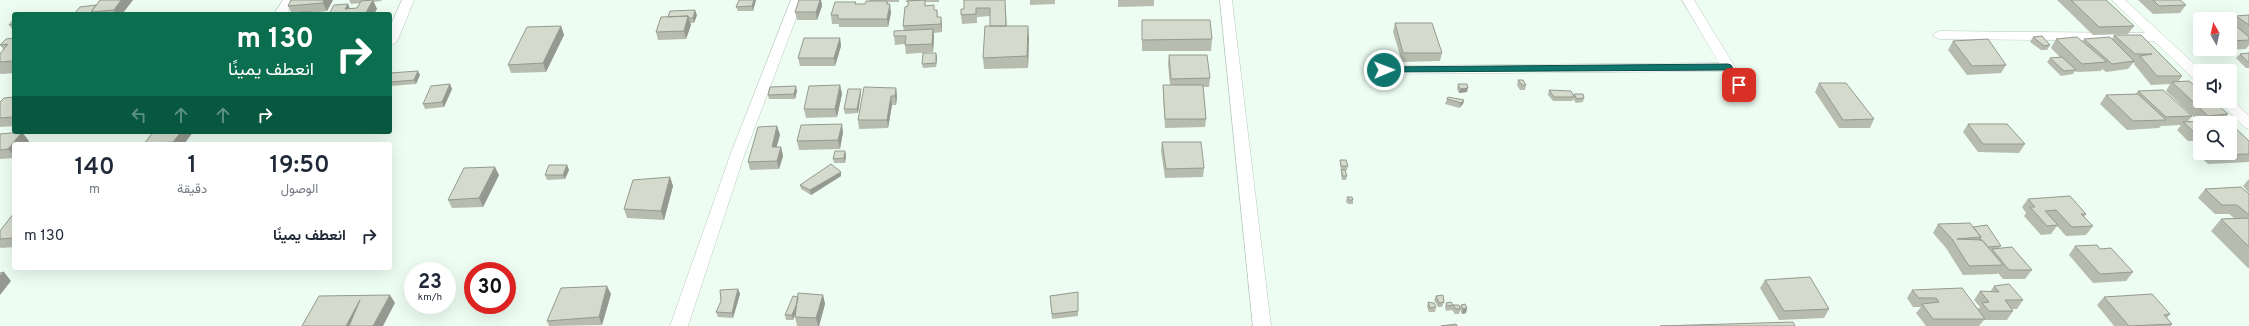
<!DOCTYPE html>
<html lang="ar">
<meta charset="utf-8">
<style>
:root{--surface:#fff;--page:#f6f6f7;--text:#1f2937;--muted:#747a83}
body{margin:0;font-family:Overpass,Vazirmatn,sans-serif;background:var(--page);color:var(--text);direction:rtl;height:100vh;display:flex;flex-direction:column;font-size:15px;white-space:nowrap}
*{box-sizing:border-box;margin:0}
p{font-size:13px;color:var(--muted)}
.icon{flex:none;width:22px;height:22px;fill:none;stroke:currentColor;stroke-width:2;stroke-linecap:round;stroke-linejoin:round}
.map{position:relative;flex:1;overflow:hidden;direction:ltr}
.panel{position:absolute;left:12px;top:142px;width:380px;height:128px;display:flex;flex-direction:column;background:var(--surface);border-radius:4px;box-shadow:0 4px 16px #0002;direction:rtl}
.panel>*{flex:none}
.hud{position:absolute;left:12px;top:12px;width:380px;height:122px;border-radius:4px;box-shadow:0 4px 16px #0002;direction:rtl;background:#0b6e4f;color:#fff;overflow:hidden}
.needle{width:26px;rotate:352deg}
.tools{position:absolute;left:2193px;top:12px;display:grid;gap:8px}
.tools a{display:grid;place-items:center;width:44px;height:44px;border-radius:4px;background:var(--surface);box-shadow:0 4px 16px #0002;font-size:20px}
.speed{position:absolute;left:404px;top:262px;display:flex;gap:8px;font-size:20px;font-weight:700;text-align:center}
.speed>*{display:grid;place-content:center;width:52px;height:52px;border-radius:50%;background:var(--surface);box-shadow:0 4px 16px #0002;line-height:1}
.speed small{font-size:10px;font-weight:400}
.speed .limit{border:6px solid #d22;background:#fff;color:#111}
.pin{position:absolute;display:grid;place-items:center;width:34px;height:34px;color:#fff;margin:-17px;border-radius:8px;box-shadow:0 2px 6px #0006}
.me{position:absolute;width:44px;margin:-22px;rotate:89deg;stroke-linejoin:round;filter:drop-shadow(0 0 3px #0008)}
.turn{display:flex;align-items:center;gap:14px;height:84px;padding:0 12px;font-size:18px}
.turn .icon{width:52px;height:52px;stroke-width:2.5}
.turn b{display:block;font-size:28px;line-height:34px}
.lanes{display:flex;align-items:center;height:38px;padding:0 12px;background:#0003;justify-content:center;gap:20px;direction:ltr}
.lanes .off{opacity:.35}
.eta{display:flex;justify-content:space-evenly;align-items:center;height:68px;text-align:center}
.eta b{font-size:24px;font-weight:600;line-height:28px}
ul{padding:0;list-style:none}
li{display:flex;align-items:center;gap:12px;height:52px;padding:0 12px}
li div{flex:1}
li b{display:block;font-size:15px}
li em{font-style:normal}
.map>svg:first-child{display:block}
</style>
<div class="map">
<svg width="2249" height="326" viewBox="0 0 2249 326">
<rect width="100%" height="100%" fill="#edfdf2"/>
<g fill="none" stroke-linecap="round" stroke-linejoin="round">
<!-- minor casing -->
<g stroke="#b9c8be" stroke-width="1">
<path id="minor" d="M283,0H295L286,14H274Z
M402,0H414L397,42L390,46V27Z
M791,0H803L745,153L688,326H670L731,153Z
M1220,0H1232L1271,326H1253Z
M1682,0H1694L1746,85L1744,88H1734L1724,71L1384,74L1377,70L1384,66L1719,63Z
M2112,0H2125L2202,71H2200V81L2195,80L2154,41L1939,39L1932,35L1939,31L2145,33Z
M2230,98L2249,116V129L2244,127L2218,101H2230Z"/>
</g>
<!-- minor -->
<use href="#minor" fill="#fff" fill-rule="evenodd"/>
</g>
<!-- wall -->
<path fill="#b7bcaf" d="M100,0H133L122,14H74L96,5Z
M291,0H333L327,11L312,13V14H292L288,6Z
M349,0H382L381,1L373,2L377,9H350L357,8L360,3L351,4Z
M756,0L753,11H738L736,7Z
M799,0H821L822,6L817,20H797L795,12Z
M869,0H899V2H888L891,13L888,27H839V24H832L831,15L856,2V4H865L869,1Z
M906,0H939V2H925L926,6L934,5V10H937L938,17L942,25V32L934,33V38L933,52L906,54L905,44L895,45L894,36L904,31L903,26L908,6V2H906Z
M1005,0L1007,26L1029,37L1028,68L984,69L983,58L990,26V16L977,17V23L962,24L961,15L964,9Z
M1030,0H1055V4L1030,5Z
M1118,0H1154V6L1118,7Z
M2057,0H2106L2134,26L2128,34L2093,35Z
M2138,0H2180L2186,5L2180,13L2153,14Z
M697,15L694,23H690L691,25L686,39L658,40L656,32Z
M2249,15V45L2246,49L2222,50L2221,49H2230V21L2232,22L2236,16Z
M1142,20L1212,39L1211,51H1142Z
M1395,23L1442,53L1440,61L1402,62L1393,32Z
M14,24V29H12L9,25Z
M561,26L564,35L546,72L511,73L508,65Z
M2114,35H2141L2182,76L2178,82L2228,114L2223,120L2200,123V142L2199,141H2188L2177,130L2181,125L2161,126L2159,128L2127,130L2100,104L2106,95L2136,94L2138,91L2192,116L2188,121H2198L2166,91L2170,84L2151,85L2134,64L2135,63H2133L2128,69L2106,72L2102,69L2101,71L2077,72L2075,71L2073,74L2061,76L2047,62L2050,58L2060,57L2051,48L2056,39L2083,42L2084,39H2112Z
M2033,37L2050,45L2047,50H2041L2030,42Z
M14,38V73L1,74L0,73V54L4,50L0,45Z
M840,38L841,46L835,66H800L798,58Z
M1953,41L2006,65L2001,73L1967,75L1948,50Z
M936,53L937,57L936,67L923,68L922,64Z
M2249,53V68H2246L2236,58L2240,54Z
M1169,55L1210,78L1209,87H1203L1206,119L1205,127L1165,128L1163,94V85H1170L1168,64Z
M390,73L420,75L416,84L390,86Z
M1518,80L1526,85L1525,90H1520L1517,85Z
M1819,83L1874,119L1870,128H1839L1815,92Z
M450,84L452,89L444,107L425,109L423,104Z
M1458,84L1467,92L1459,93L1457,89Z
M840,85L842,94L837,117L806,118L804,109Z
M896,88L897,97L896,105H892L888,128L859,129L858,120Z
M1549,90L1574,97L1572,101H1553L1548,95Z
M797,91L795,99H769L768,95Z
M861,93L858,113L845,114L844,109Z
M1574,94L1584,98L1583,102L1576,103L1573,99Z
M14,97V126L0,127V102Z
M1447,99L1464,100L1463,104L1459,108L1445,104Z
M1968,124L2025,144L2019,153L1978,152L1963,132Z
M777,126L780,135L776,147H781L783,156L779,169L750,170L748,162Z
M153,132H193L184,144H144Z
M843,132L840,149L799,150L797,141Z
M0,134L29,141L26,144H14V158L0,159Z
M2249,141V162L2208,164L2194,151L2200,143V153H2230Z
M1162,142L1204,168L1203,177L1165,178L1161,151Z
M846,155L845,163H834L833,159Z
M1340,160L1348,166L1347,170L1345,171L1347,176L1346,180H1342L1341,175V171L1340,165Z
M567,165L569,170L565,179L547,180L545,175Z
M841,172V176L811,195L801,189L800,185Z
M499,175L483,207L452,208L448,200Z
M670,177L673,186L664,220L627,218L624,209Z
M2249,179V193L2243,186Z
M2205,189L2249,194V268H2248L2211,231L2221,219L2234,218L2229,214H2215L2198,198Z
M1347,197L1353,200V204H1348L1346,202Z
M2028,199L2086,214L2084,217L2093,226L2086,235L2066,236L2057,226L2051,234L2041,235L2024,216L2026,213L2022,207Z
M14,213V247L1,248L0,247V231Z
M1938,224L1973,227L2001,246L1999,248L2032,270L2025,279H2003L1998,273L1997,274L1963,275L1946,248L1933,233Z
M2075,246L2100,249L2133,272L2126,281L2093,283L2069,255Z
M1765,280L1829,309L1824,318L1779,320L1760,288Z
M1994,286L2023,300L2017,309H2012L2013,311L2007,320H1984L1979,326H1926L1916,313L1921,307H1913L1907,298L1912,290L1978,309L1980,307L1974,300L1980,291L1990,292Z
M738,289L740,294L733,318L718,317L716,312Z
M1078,292V316L1052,319L1050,296Z
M611,294L602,325L549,326L547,321Z
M823,295L825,304L819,326H797L795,317V315L793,320H786L785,315L798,297Z
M1436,296L1444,302L1442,307H1438L1434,300Z
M2104,297L2170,314L2167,318L2172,324L2171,326H2114L2097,305Z
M1428,302L1436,307L1435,312H1429L1427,307Z
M1446,303L1460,308L1461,305L1467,308L1466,313L1462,314L1460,310L1459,314H1455L1452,310L1446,311L1445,307Z"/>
<!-- shaded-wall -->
<path fill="#95998f" d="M121,0H133L122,14H116L114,10Z
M324,0H333L327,11L323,3Z
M373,0L377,9L374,14H365Z
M754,0H756L753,11L752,6Z
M820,0H821L822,6L817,20L816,12Z
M348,4L352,13L345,9Z
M890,4L891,13L888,27L887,19Z
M695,10L697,15L694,23L693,18Z
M688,16L691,25L686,39L684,31Z
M941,17L942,25V32L941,24Z
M561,26L564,35L546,72L543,63Z
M1028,26L1029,37L1028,68L1027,56Z
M933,29L934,38L933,52L932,44Z
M840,38L841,46L835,66L834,58Z
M936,53L937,57L936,67Z
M418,71L420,75L416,84L414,80Z
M450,84L452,89L444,107L442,102Z
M840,85L842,94L837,117L835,109Z
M796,86L797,91L795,99L794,94Z
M896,88L897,97L896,105L895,96Z
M1468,88L1467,92L1459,93L1460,89Z
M861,89V93L858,113L857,109Z
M891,96L892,105L888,128L887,120Z
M1464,100L1463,104L1459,108L1461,103Z
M842,124L843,132L840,149L838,140Z
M777,126L780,135L774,156L772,147Z
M22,132L29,141L26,144H14V156L8,149Z
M181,132H193L184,144H174L173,142Z
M781,147L783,156L779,169L777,161Z
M845,151L846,155L845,163L844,158Z
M567,165L569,170L565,179L563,175Z
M495,167L499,175L483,207L479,198Z
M841,172V176L811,195L810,190Z
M670,177L673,186L664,220L661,211Z
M4,272L11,281L0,295V276Z
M607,286L611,294L602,325L599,317Z
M738,289L740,294L733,318L732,313Z
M390,295L395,303L383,326H373Z
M823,295L825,304L819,326H818L816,318Z
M799,297L800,302L793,320L792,315Z
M360,300L356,326H346Z
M1467,308L1466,313L1462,314L1463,309Z"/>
<!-- building -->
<path fill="#d5dbcc" stroke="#95998f" d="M100,0H121L114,10L91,12Z
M291,0H324L323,3L288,6Z
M373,0L365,14H329L334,5L348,4L345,9L357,8L361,1Z
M739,0H754L752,6L736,7Z
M799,0H820L816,12H795Z
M925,0V6L934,5V10H937V17H941V24L903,26L905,7L908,6V1Z
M964,0H1005L1006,26H990V8H976V14L961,15V9H964Z
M2071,0H2106L2134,26L2099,27Z
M2153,0H2180L2186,5L2159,6Z
M866,1H887V4H890L887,19H838V15H831L835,2H856L855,4H865Z
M96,5L91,12L92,13L91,14H74L80,7Z
M695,10L693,18H689L688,16L668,17L670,11Z
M300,12H311L309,14H299Z
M2249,15V25L2236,16Z
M688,16L684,31L656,32L661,17Z
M14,19V24L9,25Z
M1142,20H1210L1212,39L1142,40Z
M2230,21L2249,37V40L2230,41Z
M1395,23H1432L1442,53H1403Z
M561,26L543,63L508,65L527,27Z
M985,26H1028L1027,56L983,58Z
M933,29L932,44L905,45L906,36H894V31Z
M2114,35H2141L2182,76H2157L2140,56L2152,54H2135Z
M2042,36L2050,45L2044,46L2033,37Z
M2077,37L2107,62L2082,64L2056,39Z
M2110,37L2134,61L2112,64L2084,39Z
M14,38V61L0,62V54L8,44L0,45L6,39Z
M804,38H840L834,58H798Z
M1988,39L2006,65L1972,66L1953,41Z
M923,53H936V63L922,64Z
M2249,53V63L2240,54Z
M1169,55H1207L1210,78L1171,79Z
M2062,57L2076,70L2064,71L2050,58Z
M418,71L414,80L390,82V73Z
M1518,80H1523L1526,85H1522Z
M2189,81L2200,90V101H2213L2228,114L2208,116L2172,82Z
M1819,83H1846L1874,119L1843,120Z
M450,84L442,102L423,104L431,86Z
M1458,84H1467L1468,88L1460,89Z
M840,85L835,109H804L809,86Z
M1163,85H1203L1206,119H1165Z
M796,86L794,94L768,95L770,87Z
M864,87L896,88L895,96H891L887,120H858Z
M848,89H861L857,109H844Z
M1549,90L1571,91L1574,97H1554Z
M2163,90L2192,116L2166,117L2138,91Z
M1574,94H1583L1584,98L1577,99Z
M2138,94L2166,120L2133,121L2106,95Z
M14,97V117L0,118V102L4,98Z
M1448,97L1464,100L1461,103L1447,99Z
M2227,120L2230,123H2200V132L2195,133L2183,122Z
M2230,123L2249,141V154L2215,155L2213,153H2230Z
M842,124L838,140L797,141L801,125Z
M1968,124H2007L2025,144H1983Z
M777,126L772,147H781L777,161L748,162L758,127Z
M22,132L8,149L0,150V134Z
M153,132H181L173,142L144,144Z
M1162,142H1201L1204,168L1166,169Z
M835,151H845L844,158L833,159Z
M1340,160H1346L1348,166H1341Z
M831,164L841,172L810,190L800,185Z
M549,165H567L563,175H545Z
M495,167L479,198L448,200L464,168Z
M1341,170H1345L1347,176H1343Z
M670,177L661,211L624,209L633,180Z
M2241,187L2249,194V215L2237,205H2222L2205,189Z
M2070,196L2086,214H2081L2093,226L2072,227L2056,210L2045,211L2058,225L2047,226L2030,207H2035L2028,199Z
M1347,197H1352L1353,200H1349Z
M14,213V238L0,239V231Z
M2249,218V247L2221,219Z
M1970,223L1981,237L1957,239L1982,240L2003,265L1969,266L1952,239L1938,224Z
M1987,225L2001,246L1988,247L1982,240H1979L1981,237L1973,227Z
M2097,245L2100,249L2111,248L2133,272L2100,274L2075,246Z
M2012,247L2032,270H2009L1992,249Z
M4,272L0,276V273Z
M1810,277L1829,309L1784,311L1765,280Z
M2009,284L2023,300H2005L2013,311H1989L1982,303L1989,302L1980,291L1999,292L1994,286Z
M607,286L599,317L547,321L561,288Z
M1962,288L1985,319H1933L1922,304L1939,302L1936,298H1919L1912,290Z
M738,289L732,313L716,312L721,301L720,290Z
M1078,292V311L1052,314L1050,296Z
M798,293L823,295L816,318L795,317Z
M2152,294L2170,314L2164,315L2172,324L2129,326L2104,297Z
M390,295L373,326H349L360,300L346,326H302L319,296Z
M1443,295L1444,302L1439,303L1436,296Z
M793,296L798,297L797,303L792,315H785Z
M1428,302L1434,303L1436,307L1430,308Z
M1451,302L1453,305H1459L1460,309H1456L1453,305L1447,306L1446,303Z
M1465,304L1467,308L1463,309L1461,305Z
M1793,322L1795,326H1660Z
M1456,324L1457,326H1441Z"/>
<!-- route -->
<path fill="#0f766e" stroke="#0a4d48" d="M1728,64L1731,65L1743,85L1742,87H1736L1725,70L1384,72L1380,70L1384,67Z"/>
</svg>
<div class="tools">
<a><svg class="needle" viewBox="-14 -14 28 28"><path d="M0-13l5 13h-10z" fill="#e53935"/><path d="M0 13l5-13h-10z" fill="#747a83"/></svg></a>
<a><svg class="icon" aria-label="sound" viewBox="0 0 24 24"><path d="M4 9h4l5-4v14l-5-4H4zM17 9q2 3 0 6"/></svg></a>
<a><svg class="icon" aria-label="search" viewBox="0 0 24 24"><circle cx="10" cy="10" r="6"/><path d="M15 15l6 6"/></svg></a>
</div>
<div class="speed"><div>23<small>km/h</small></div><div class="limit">30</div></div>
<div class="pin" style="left:1739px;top:85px;background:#d93025"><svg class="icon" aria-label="arrive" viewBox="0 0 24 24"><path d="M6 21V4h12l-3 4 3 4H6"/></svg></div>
<svg class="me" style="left:1384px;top:70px" viewBox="-20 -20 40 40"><circle r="17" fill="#0f766e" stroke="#fff" stroke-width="3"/><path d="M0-11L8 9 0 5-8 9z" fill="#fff"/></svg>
<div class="hud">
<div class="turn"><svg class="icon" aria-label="right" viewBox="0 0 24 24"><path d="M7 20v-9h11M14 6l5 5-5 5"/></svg><div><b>130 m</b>انعطف يمينًا</div></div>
<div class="lanes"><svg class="icon off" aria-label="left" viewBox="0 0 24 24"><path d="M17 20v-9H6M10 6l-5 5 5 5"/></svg><svg class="icon off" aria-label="ahead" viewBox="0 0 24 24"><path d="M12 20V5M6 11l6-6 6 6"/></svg><svg class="icon off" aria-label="ahead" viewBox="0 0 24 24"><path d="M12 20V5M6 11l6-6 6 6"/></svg><svg class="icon" aria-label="right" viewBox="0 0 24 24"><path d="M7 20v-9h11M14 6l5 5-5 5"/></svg></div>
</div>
<section class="panel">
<div class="eta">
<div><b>19:50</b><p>الوصول</p></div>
<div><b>1</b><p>دقيقة</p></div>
<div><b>140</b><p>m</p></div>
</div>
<ul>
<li><svg class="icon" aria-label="right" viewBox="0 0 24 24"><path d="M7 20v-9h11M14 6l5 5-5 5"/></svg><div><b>انعطف يمينًا</b></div><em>130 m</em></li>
</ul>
</section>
</div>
